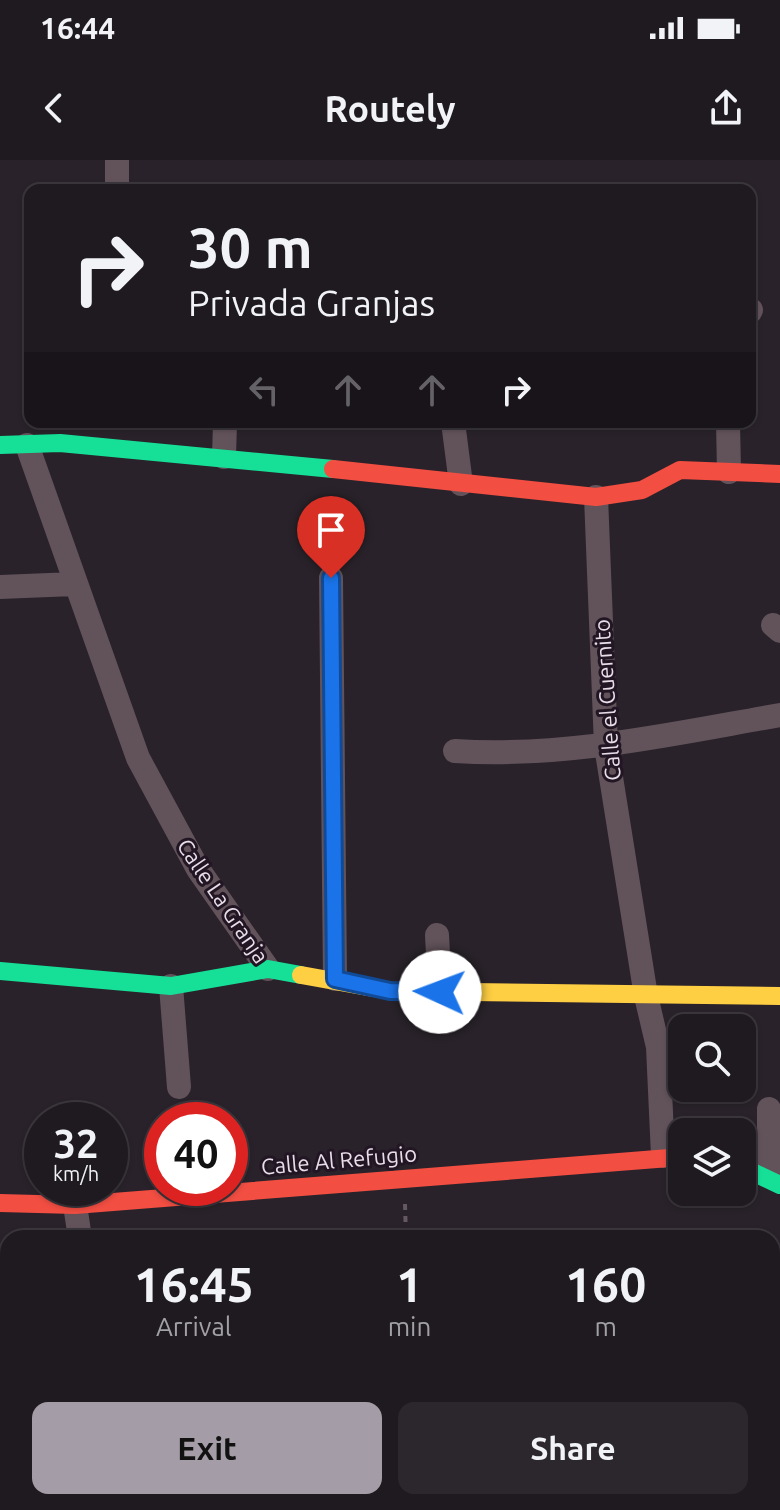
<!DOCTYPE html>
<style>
:root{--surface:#1f1a20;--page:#2c272d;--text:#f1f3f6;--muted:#a1a1a5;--line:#3c383e;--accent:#a49ca6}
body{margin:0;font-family:Ubuntu,sans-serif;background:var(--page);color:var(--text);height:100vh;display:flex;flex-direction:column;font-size:30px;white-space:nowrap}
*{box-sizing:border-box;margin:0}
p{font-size:26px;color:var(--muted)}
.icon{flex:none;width:44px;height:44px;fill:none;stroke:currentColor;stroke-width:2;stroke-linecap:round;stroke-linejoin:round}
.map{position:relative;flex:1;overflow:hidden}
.sheet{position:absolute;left:0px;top:1070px;width:780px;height:280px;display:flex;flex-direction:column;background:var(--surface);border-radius:24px 24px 0 0;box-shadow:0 2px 6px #0004,0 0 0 2px var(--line)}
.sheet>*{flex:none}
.banner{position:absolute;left:24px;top:24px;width:732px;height:244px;border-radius:16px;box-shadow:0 2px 6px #0004,0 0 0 2px var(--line);background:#1f1a20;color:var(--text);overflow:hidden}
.fabs{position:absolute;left:668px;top:854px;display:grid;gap:16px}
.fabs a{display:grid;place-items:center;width:88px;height:88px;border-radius:16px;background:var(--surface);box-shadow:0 2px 6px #0004,0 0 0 2px var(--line);font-size:40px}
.speed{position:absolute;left:24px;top:942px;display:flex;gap:16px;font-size:40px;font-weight:700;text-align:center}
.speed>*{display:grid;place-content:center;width:104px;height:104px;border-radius:50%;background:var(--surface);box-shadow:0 2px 6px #0004,0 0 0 2px var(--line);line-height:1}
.speed small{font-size:20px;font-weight:400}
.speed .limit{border:12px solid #d22;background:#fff;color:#111}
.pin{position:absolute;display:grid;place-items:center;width:68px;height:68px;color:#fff;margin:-82px -34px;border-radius:50% 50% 50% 0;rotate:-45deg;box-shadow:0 0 8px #0007}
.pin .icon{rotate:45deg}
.me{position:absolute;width:88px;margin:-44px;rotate:272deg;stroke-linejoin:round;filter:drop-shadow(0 0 6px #0008)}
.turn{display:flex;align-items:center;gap:28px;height:168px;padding:0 32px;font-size:36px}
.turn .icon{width:104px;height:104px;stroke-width:2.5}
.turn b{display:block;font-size:56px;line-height:68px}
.lanes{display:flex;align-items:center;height:76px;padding:0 32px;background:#0003;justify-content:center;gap:40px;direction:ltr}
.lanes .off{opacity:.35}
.eta{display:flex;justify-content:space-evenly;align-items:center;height:136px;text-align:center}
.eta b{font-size:48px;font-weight:700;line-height:56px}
.cta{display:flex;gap:16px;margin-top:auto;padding:16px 32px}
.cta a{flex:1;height:92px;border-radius:16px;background:var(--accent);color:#111;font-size:32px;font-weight:700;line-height:92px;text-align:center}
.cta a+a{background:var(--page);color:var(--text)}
.status{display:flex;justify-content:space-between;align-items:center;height:56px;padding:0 40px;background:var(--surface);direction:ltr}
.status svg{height:22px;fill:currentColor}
header{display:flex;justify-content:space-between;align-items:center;height:104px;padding:0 32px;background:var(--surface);font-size:36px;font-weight:700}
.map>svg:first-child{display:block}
</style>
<div class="status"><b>16:44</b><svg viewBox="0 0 49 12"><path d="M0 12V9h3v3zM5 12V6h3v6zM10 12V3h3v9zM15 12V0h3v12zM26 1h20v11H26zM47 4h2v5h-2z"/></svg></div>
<header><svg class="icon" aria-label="back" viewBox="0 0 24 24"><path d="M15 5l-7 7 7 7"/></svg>Routely<svg class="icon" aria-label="share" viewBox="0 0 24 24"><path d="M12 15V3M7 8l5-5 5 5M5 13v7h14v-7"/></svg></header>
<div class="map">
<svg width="780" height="1350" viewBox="0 0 780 1350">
<rect width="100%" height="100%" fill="#29222a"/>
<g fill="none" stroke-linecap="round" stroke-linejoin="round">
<!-- path -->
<path stroke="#645960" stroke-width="4" stroke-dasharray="6 6" stroke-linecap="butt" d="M405,1044L406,1078"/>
<!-- lane -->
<path stroke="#62535a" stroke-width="12" d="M229,1342V1350"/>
<!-- street -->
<path stroke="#62535a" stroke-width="24" d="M117,30V0
M750,152L751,150
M453,262L461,324
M728,262L729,312
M27,285L138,598L198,709L268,809
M224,297L225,262
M596,337L606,586L646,836L658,887L663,996
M331,418L335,819
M0,427L74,424
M773,465L780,471
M455,591C566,598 671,574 780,555
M437,775L440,832
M171,826L179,927
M769,949V1016
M75,1045L80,1078
M0,1276L8,1275
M109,1350V1342"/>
<!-- fast -->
<path stroke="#16e098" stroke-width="18" d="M0,285L60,283L333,309
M0,811L171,826L268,809L301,815
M742,1007L780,1025"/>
<!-- slow -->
<path stroke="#ffcf43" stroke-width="18" d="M301,815L390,831L780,836"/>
<!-- jam -->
<path stroke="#f24e42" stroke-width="18" d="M333,309L596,337L642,330L680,310L780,314
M0,1043L75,1045L682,997"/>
</g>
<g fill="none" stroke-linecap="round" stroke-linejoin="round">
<!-- route casing -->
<g stroke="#114b97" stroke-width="20">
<path id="route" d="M331,418L335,819L390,831L440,832"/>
</g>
<!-- route -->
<use href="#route" stroke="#1a73e8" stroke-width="14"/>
</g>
<g text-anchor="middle" stroke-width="6" stroke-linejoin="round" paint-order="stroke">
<!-- street labels -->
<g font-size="22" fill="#e7dee8" stroke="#221524">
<text transform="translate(607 540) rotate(-94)" y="8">Calle el Cuernito</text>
<text transform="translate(223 741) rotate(56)" y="8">Calle La Granja</text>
<text transform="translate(339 1000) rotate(-5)" y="8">Calle Al Refugio</text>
</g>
</g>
</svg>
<div class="fabs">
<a><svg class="icon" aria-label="search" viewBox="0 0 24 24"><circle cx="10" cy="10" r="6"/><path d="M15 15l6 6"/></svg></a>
<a><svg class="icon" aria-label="layers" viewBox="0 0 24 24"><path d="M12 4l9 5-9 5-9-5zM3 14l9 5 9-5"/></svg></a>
</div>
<div class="speed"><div>32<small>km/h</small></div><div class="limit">40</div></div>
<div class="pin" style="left:331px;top:418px;background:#d93025"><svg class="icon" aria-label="arrive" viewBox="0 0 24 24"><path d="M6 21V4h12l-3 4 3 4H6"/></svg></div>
<svg class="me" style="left:440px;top:832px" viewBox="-20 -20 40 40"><circle r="19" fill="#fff"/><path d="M0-13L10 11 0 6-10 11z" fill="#1a73e8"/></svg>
<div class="banner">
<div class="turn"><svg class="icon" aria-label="right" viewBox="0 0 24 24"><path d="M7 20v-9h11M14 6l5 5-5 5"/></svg><div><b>30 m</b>Privada Granjas</div></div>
<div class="lanes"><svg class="icon off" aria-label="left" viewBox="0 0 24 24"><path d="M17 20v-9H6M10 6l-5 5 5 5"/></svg><svg class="icon off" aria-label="ahead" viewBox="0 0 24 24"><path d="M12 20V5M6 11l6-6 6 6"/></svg><svg class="icon off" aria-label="ahead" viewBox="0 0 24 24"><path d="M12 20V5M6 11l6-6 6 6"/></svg><svg class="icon" aria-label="right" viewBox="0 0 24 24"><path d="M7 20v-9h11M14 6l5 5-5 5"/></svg></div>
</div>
<section class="sheet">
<div class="eta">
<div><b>16:45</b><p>Arrival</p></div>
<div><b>1</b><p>min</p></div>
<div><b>160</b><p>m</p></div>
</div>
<div class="cta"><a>Exit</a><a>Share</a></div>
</section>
</div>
